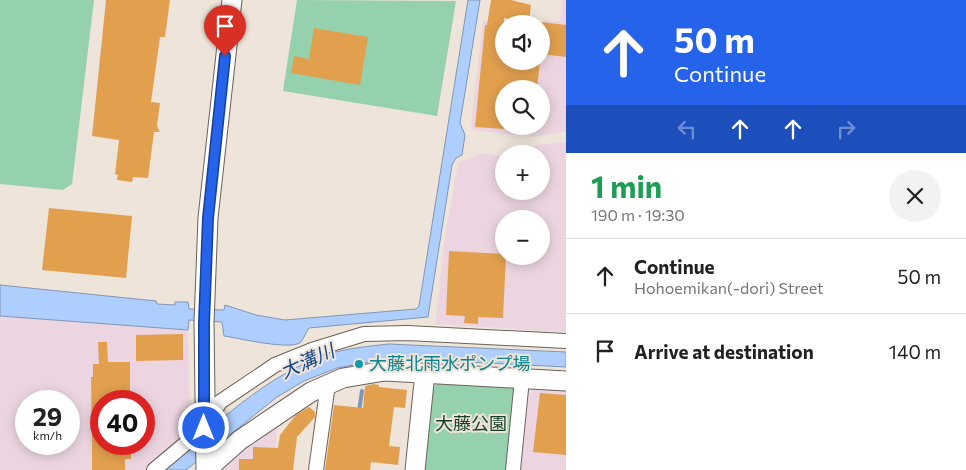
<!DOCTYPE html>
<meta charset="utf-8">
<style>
:root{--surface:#fff;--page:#f2f2f2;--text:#222;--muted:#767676;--line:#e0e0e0}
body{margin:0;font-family:Commissioner,"Noto Sans JP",sans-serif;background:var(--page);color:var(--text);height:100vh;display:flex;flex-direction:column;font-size:19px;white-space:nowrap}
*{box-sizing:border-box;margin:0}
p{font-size:16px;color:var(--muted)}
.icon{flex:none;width:28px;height:28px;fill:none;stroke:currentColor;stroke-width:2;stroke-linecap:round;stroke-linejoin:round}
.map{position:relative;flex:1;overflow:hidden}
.side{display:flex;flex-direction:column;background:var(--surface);width:400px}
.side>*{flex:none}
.hud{background:#2563eb;color:#fff;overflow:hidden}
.tools{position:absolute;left:495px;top:15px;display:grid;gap:10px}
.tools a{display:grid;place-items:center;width:55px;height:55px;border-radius:50%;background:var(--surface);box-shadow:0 2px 12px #0003;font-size:25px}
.speed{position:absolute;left:15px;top:390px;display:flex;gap:10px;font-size:25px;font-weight:700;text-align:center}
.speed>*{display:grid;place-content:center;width:65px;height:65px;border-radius:50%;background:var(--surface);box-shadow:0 2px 12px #0003;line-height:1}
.speed small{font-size:12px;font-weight:400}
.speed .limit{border:8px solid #d22;background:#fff;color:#111}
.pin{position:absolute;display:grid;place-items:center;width:42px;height:42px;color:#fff;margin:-51px -21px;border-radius:50% 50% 50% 0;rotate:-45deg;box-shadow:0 0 5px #0007}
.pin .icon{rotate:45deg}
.me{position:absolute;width:55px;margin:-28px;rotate:0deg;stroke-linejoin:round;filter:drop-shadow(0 0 4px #0008)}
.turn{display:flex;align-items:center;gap:18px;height:105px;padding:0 25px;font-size:22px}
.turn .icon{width:65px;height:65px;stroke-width:2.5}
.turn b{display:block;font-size:35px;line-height:42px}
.lanes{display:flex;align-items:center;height:48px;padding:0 25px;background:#0003;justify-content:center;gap:25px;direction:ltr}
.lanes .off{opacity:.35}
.round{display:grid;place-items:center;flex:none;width:52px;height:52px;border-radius:26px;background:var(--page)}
.summary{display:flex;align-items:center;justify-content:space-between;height:85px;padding:0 25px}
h1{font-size:30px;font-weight:700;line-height:38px;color:#1e9e55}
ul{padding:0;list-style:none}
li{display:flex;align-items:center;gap:15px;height:75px;padding:0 25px;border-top:1px solid var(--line)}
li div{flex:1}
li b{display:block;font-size:19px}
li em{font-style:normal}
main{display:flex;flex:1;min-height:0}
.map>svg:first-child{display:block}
</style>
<main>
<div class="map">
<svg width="566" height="470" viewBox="0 0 566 470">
<rect width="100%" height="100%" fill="#eee4da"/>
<!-- commercial -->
<path fill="#ecd5e0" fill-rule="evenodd" d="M563,0H566V132L532,137L473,130L471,123L483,21L509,24H504V61H541V27L544,20L560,21ZM504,89H541V126H504Z
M566,142V332L435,324L445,238L458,163L482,153L504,157V191H541V154H518L526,146ZM504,219H541V256H504Z
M0,316L188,330L190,434L148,470H0ZM26,401H69V444H26ZM101,401H144V444H101Z
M534,385L566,386V470H507L516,391Z
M278,422L273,470H222V466Z"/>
<!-- green -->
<path fill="#94d1ac" d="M0,0H94L72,184L63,190L0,184Z
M297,0L456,1L437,116L283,91Z
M442,380L511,384L516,391L507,470H424L433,388Z"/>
<!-- water -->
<path fill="#aecefd" stroke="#8196b6" d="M468,0H480L460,123L465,135L462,155L456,158L452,165L428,317L309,328C306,332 304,338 301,342C291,351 239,338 224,336L222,322L189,320L188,330L0,316V285L156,301L157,304L175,305V302H188L189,309L224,310L225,305L256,315L285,320L416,309L419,306Z
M389,344L566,352V367L389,358L337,368L304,381L277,397L186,470H161C213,428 266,373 332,353C350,348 370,346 389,344Z"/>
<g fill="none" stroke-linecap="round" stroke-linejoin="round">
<!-- stream -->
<path stroke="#8196b6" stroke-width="4" d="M359,411L362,391"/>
</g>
<!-- building -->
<path fill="#e2a04f" d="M106,0H170L165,37H160L151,102L160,103L157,126L160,132H154L148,178L133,177L132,182L117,180L118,175L115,174L119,140L92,136Z
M491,0H511L531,5L529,22L504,18V61H540L537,89H504V129L475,127L485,25H487Z
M541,22L566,25V57L541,54Z
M314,28L368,37L360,85L291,73L294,56L309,59Z
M49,208L132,216L126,278L42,270Z
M449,251L504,254L506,256L503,318L478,317V324L464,323L465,316L446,315Z
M183,334V360L136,361V335Z
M98,342H107L108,362H130V401H101V444H92L91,377H93V364H99Z
M374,384L379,385V387L407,390L405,408L394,407L389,446L400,447L398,465L371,462L370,470H325L334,405L363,408L365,386Z
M540,393L566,395V455L533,452Z
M309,407L315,412V417L297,437L293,470H239V459H253V447L278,448L280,435L296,415Z
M92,444H131V459H125V470H92Z"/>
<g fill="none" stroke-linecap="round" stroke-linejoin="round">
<!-- street casing -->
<g stroke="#6a6259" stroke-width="16">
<path id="street" d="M154,470L204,428L220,402L275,365L312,350L364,334L407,333L566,341
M316,470L328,384
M513,470L522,379"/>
</g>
<!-- secondary casing -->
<g stroke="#6a6259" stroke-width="21">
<path id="secondary" d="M206,470L204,323L208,218L232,0
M206,470L240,440L311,392L343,378L385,371L566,381
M415,470L425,373"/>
</g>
<!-- street -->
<use href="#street" stroke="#fff" stroke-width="14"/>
<!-- secondary -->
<use href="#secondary" stroke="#fff" stroke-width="19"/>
</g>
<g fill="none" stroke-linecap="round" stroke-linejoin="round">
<!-- route casing -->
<g stroke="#184099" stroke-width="12">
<path id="route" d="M204,428V323L208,218L225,56"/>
</g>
<!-- route -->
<use href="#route" stroke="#2563eb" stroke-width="9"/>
</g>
<!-- markers -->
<circle fill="#0f9aa8" stroke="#eee4da" stroke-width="2" cx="359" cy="364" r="5"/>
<g text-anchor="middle" stroke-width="4" stroke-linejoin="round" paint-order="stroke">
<!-- culture labels -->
<g font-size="18" fill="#0d838f" stroke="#eee4da" text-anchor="start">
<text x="369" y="370">大藤北雨水ポンプ場</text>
</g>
<!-- park labels -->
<g font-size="18" fill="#133e27" stroke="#eee4da">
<text x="471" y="430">大藤公園</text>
</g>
<!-- water labels -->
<g font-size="19" font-style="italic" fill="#16468a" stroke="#eee4da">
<text transform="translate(307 361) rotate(-24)" y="7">大溝川</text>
</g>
</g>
</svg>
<div class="tools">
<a><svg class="icon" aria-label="sound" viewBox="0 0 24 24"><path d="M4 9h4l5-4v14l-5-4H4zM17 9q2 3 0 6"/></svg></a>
<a><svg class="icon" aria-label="search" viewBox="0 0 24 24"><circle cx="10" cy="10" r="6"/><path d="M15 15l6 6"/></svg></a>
<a>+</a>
<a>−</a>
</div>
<div class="speed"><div>29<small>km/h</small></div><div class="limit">40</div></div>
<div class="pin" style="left:225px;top:56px;background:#d93025"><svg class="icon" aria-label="arrive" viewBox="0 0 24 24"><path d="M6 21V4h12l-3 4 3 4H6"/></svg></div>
<svg class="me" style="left:204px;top:428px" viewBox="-20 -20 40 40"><circle r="17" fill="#2563eb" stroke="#fff" stroke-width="3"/><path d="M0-11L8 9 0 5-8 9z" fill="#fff"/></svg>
</div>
<section class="side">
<div class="hud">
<div class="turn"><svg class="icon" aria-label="ahead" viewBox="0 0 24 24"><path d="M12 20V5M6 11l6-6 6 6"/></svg><div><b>50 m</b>Continue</div></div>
<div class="lanes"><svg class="icon off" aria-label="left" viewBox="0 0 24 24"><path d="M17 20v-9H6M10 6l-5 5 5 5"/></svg><svg class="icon" aria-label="ahead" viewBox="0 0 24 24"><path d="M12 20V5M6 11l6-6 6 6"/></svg><svg class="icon" aria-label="ahead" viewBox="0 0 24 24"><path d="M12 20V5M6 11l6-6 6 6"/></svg><svg class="icon off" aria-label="right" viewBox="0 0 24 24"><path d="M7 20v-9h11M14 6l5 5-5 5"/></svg></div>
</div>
<div class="summary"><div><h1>1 min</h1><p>190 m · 19:30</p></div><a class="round"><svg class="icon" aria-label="close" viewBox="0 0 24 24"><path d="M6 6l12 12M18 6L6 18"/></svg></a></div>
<ul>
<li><svg class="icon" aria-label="ahead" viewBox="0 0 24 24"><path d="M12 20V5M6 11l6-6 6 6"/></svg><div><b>Continue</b><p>Hohoemikan(-dori) Street</p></div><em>50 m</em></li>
<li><svg class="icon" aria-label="arrive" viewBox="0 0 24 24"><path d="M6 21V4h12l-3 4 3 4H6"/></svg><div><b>Arrive at destination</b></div><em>140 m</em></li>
</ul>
</section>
</main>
